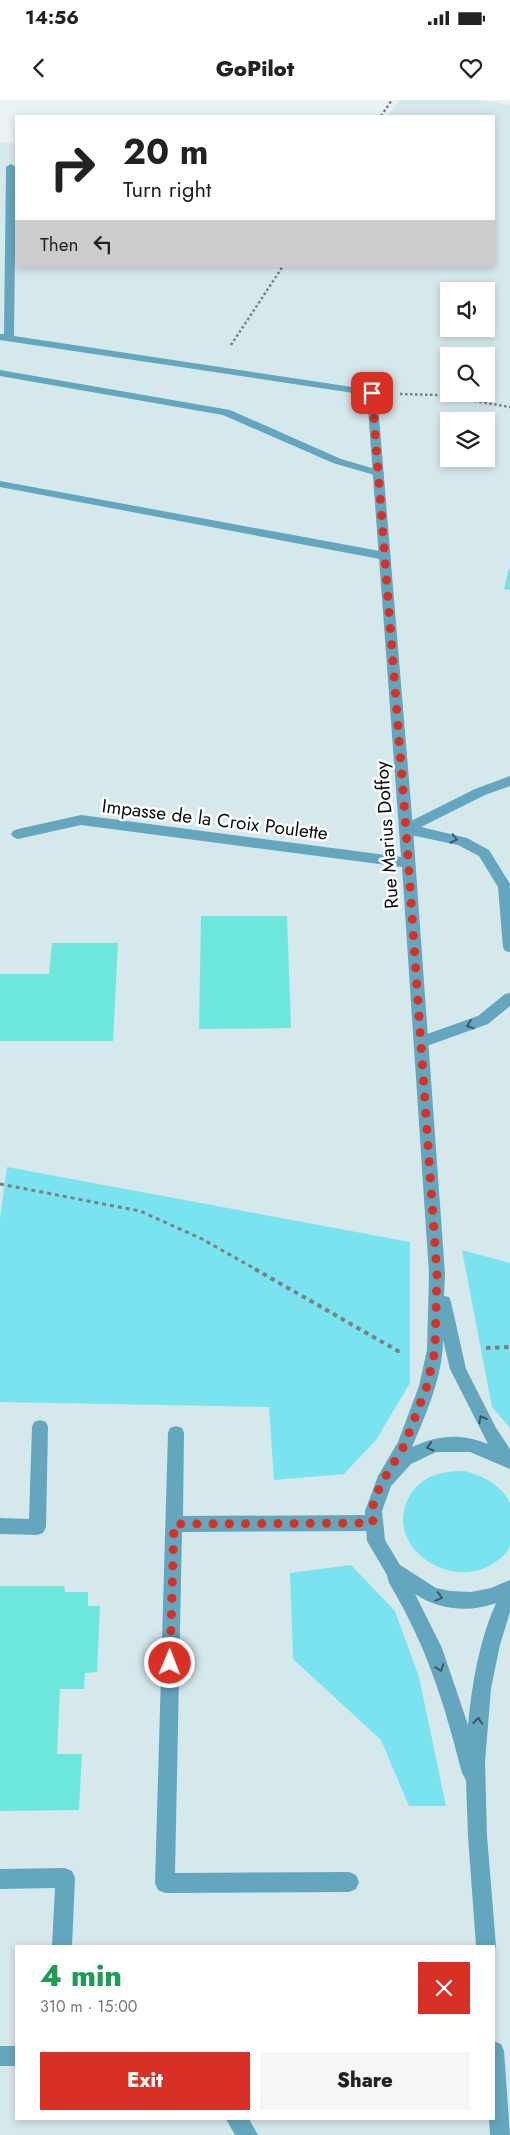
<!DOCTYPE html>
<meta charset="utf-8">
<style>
:root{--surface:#fff;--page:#f6f6f6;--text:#222;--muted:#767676;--accent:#d93025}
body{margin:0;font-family:Jost,sans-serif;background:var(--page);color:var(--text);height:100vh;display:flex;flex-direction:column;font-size:19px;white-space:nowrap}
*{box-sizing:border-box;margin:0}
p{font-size:16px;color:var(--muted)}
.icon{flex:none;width:28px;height:28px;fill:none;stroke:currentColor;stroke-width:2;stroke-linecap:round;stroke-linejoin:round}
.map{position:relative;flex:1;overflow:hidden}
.side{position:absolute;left:15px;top:1845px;width:480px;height:175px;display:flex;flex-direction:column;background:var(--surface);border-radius:0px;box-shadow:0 2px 8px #0003}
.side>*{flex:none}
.banner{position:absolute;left:15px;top:15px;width:480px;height:152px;border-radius:0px;box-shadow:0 2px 8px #0003;background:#fff;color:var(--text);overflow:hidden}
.buttons{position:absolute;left:440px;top:182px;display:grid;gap:10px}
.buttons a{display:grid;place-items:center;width:55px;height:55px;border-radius:0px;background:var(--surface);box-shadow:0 2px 8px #0003;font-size:25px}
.pin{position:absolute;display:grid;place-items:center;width:42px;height:42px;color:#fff;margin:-21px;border-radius:10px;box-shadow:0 2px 8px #0006}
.me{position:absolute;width:55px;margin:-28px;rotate:1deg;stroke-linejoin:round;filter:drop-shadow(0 0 4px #0008)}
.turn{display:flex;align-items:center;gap:18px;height:105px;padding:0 25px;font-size:22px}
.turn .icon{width:65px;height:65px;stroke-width:2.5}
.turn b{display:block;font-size:35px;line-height:42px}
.then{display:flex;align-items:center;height:48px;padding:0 25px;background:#0003;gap:10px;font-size:19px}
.round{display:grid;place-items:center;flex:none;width:52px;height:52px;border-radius:0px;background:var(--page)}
.head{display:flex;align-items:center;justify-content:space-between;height:85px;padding:0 25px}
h1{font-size:30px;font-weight:800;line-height:38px;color:#1e9e55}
.cta{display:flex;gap:10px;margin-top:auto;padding:10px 25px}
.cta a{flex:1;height:58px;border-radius:0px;background:var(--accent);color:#fff;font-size:20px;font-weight:800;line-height:58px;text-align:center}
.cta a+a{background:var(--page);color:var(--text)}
.status{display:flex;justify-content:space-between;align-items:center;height:35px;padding:0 25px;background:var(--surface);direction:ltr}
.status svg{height:14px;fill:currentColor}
header{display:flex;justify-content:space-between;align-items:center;height:65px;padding:0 25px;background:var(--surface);font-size:22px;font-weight:800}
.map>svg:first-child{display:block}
</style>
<div class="status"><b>14:56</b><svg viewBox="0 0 49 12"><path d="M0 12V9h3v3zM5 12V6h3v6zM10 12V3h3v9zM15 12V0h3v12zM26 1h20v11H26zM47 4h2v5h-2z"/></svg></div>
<header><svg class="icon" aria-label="back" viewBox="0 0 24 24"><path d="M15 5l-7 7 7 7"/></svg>GoPilot<svg class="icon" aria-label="heart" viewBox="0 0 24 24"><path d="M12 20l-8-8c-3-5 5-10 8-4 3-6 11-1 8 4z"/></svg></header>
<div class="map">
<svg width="510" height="2035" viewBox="0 0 510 2035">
<rect width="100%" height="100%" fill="#e9f3f4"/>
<!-- built -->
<path fill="#d5e8eb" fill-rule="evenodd" d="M399,0H478L510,5V2035H0V42L16,44V166H494V16H388ZM449,191H486V229H449ZM449,256H486V294H449ZM449,321H486V359H449ZM16,1846H494V2019H16Z"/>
<!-- green -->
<path fill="#79e4f0" d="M7,1067L410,1142V1283L376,1340L344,1374L274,1380L269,1307L0,1302V1118Z
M462,1150L510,1163V1328L492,1307Z
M464,1371C483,1376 501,1384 510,1403C510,1416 510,1432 510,1445C509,1451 503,1457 498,1460C455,1496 378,1446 411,1394C423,1375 443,1371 464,1371Z
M351,1465L395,1511L419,1577L446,1706H409L381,1640L293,1559L290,1473Z"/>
<!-- building -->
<path fill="#6de7db" d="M509,469H510V490L504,489Z
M201,816H287L291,928L199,929Z
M52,843H118L113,941H0V874H49Z
M0,1486H64L65,1492H88V1506H100L97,1572L85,1573L84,1589H60L57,1654H82L79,1710L0,1711Z"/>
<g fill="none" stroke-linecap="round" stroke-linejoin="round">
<!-- path-far2 -->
<path stroke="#7b8182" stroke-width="2.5" stroke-dasharray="2.5 2.5" stroke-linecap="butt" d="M381,16L392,0
M231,245L283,166
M400,294L439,295L510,307"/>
<!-- path-far1 -->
<path stroke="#7b8182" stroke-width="3" stroke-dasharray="4 4" stroke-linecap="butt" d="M0,1084L140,1111L202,1139L257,1170"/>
<!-- path -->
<path stroke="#7b8182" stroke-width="4" stroke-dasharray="4.5 4.5" stroke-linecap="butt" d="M255,1169L398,1251H402
M486,1248L510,1247"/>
<!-- lane -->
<path fill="#63a6be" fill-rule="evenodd" d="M0,270L230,310L341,359L382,371L384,373L378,376L333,363L223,315L0,276Z
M0,381L385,452L391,456L385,460L0,387Z
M510,676V686L485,695L421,727L467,738L489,750L510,784V852L505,851L503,847L498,787L479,756L458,745L406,734L401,732L399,729L401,726L475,689Z
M510,893V906L488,924L421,948L416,946L414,942L416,938L478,916L505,894Z
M40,1320L46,1322L48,1327L46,1427L43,1433L37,1435L0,1434V1418L29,1419L32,1327L34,1322Z
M176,1326L182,1328L184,1333L183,1416L373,1415L379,1417L382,1423L379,1429L373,1431L182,1432L175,1773L349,1772L356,1775L359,1782L356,1789L349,1792L165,1793L158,1790L155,1783L168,1333L170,1328Z
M65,1768L72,1771L75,1778L72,1846H52L55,1788L0,1789V1769Z
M0,1946H16V1966H0Z
M226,2019H249L258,2035H235Z"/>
<!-- street -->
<path fill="#63a6be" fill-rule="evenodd" d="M11,64L16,67L14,236L372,290L377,293L413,729L445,1174L444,1196L449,1197L451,1202L466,1269L496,1328L510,1349V1369L470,1352H436L411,1364L391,1386L382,1411L385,1440L400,1465L436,1488L450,1491L471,1492L491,1488L510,1480V1512L500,1545L491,1588L485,1662L487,1736L496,1846L494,1851V1846H476L468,1736L466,1680L462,1673C444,1603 427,1546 389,1483L387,1475L367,1441L365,1411L378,1376L398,1342L419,1286L427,1250L429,1174L402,767L81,725L18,739L13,737L11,734L13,731L18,729L81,715L401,757L367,295L0,240V234H4L6,67ZM443,1240L450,1269L488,1344C460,1333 439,1335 412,1347C426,1314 443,1276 443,1240ZM415,1494C439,1510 469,1513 496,1503C479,1541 472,1584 468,1625L442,1548Z
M494,1941L501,1944L504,1951L510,2035H490L489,2019H494Z"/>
</g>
<!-- one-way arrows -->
<defs><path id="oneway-chevron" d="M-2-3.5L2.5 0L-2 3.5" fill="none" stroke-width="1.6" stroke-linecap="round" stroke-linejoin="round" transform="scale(1.25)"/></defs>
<g stroke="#365a66">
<use href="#oneway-chevron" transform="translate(454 739) rotate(13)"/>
<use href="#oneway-chevron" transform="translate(470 925) rotate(161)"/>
<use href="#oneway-chevron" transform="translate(482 1319) rotate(-119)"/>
<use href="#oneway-chevron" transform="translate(430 1347) rotate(164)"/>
<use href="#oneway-chevron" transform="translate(439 1497) rotate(15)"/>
<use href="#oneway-chevron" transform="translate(440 1568) rotate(71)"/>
<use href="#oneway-chevron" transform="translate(478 1621) rotate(-86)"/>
</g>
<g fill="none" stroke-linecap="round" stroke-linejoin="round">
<!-- route -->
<path stroke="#d93025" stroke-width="9" stroke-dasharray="0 16.2" d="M170,1563L174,1424L373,1423L372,1409L376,1396L381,1384L404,1346L427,1286L435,1250L437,1174L406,729L372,293"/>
</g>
<g text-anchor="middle" stroke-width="5" stroke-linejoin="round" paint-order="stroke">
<!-- street labels -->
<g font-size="19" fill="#0a0d0d" stroke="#fcfeff">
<text transform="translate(215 719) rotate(7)" y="7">Impasse de la Croix Poulette</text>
<text transform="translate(386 735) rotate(-94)" y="7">Rue Marius Doffoy</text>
</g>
</g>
</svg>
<div class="buttons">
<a><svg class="icon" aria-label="sound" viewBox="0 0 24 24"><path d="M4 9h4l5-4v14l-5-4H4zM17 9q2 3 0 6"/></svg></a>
<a><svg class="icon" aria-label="search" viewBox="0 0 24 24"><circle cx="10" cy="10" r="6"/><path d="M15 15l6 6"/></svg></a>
<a><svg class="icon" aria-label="layers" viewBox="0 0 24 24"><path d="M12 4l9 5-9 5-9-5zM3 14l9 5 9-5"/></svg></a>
</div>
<div class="pin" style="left:372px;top:293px;background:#d93025"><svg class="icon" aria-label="arrive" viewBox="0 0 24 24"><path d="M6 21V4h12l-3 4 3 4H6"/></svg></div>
<svg class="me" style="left:170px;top:1563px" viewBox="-20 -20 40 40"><circle r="17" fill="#d93025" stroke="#fff" stroke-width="3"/><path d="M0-11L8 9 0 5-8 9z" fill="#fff"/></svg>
<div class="banner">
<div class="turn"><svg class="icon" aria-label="right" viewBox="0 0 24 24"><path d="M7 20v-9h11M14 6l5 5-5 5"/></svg><div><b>20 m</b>Turn right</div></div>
<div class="then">Then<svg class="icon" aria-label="left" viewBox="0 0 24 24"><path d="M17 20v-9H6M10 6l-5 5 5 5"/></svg></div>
</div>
<section class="side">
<div class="head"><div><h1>4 min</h1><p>310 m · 15:00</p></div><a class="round" style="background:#d93025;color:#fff"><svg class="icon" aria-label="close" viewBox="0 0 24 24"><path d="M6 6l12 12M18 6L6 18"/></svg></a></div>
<div class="cta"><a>Exit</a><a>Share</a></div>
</section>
</div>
